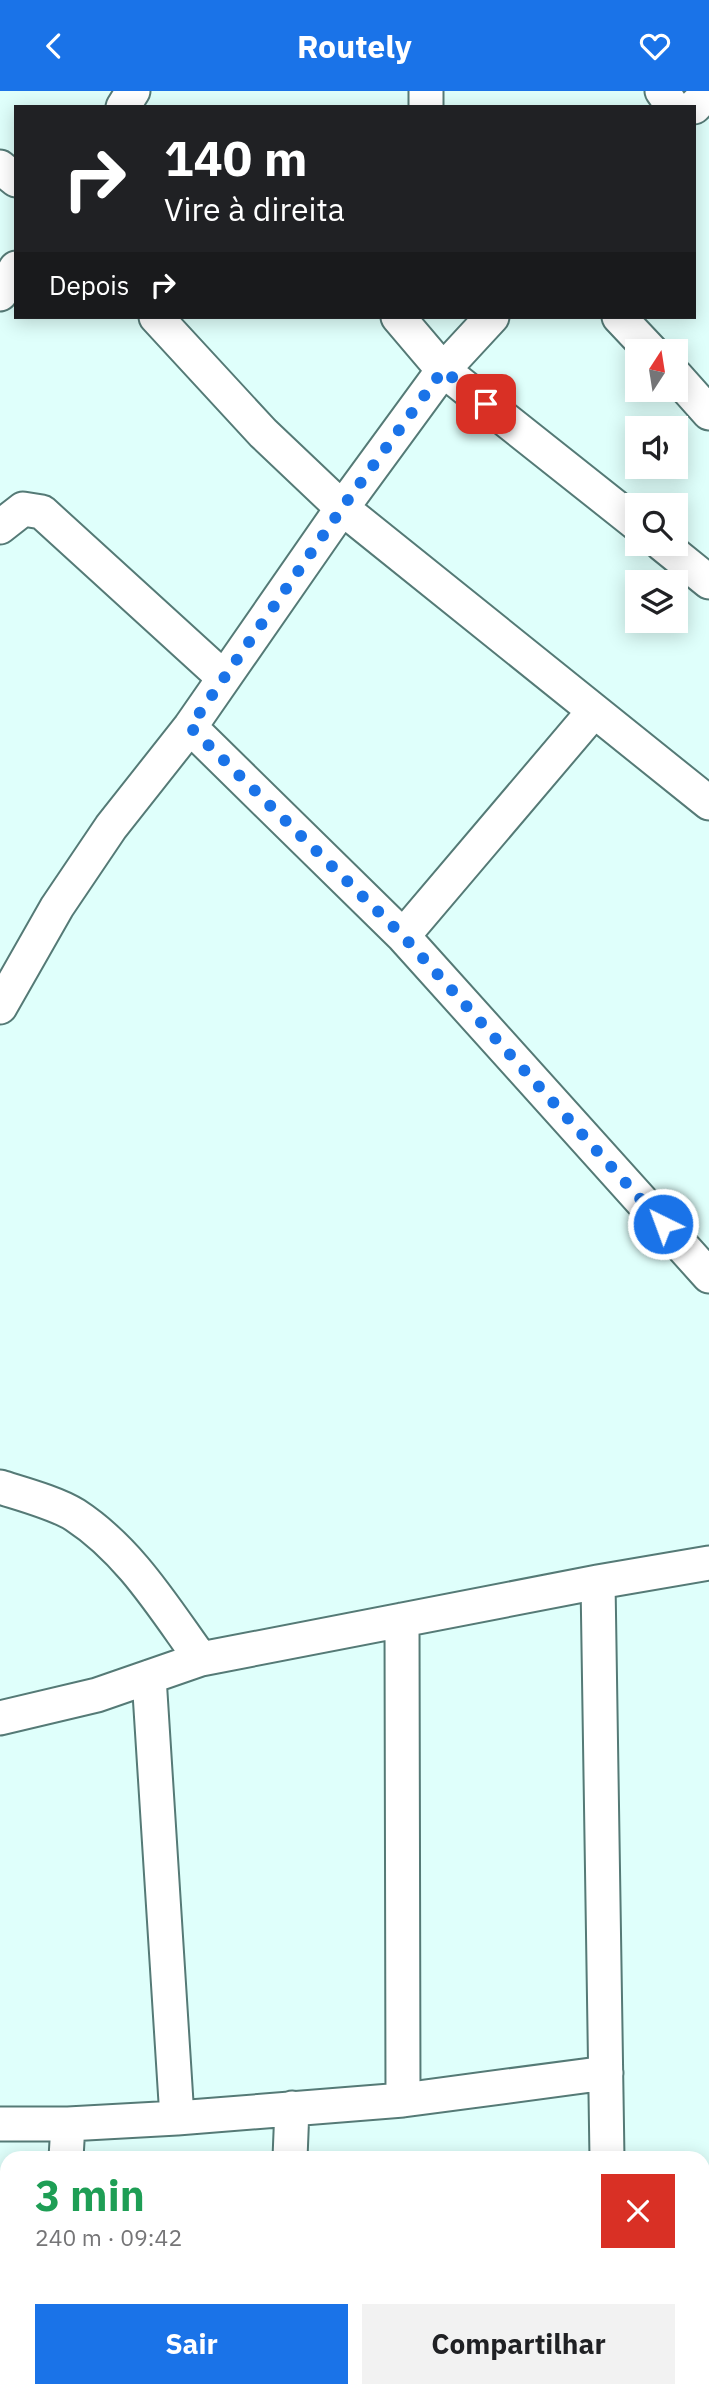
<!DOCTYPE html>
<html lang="pt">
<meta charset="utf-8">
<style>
:root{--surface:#fff;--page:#f2f2f2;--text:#202124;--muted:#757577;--accent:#1a73e8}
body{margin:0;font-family:"IBM Plex Sans",sans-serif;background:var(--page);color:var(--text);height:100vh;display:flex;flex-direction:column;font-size:26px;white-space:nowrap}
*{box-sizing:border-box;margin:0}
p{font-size:23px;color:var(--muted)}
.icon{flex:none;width:38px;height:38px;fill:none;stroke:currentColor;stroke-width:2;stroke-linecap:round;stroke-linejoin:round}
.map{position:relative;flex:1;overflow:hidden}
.details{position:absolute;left:0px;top:2060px;width:710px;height:247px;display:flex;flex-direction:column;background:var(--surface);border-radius:21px 21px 0 0;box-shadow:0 4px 18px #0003}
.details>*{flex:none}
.top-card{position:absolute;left:14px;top:14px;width:682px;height:214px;border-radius:0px;box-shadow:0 4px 18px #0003;background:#202124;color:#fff;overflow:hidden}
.needle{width:46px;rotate:12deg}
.fabs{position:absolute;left:625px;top:248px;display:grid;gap:14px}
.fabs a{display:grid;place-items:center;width:63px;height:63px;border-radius:0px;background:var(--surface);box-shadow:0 4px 18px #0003;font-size:35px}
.pin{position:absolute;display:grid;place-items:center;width:60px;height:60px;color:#fff;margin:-30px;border-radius:14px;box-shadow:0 4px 10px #0006}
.me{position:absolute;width:77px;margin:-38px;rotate:318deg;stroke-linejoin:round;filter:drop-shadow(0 0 5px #0008)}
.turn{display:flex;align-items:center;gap:24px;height:147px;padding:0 35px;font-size:32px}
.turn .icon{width:91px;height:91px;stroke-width:2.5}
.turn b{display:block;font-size:49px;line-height:60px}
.then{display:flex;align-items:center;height:66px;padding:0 35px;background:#0003;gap:14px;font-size:26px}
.round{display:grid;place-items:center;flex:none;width:74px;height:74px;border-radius:0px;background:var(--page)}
.head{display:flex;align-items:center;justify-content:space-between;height:119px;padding:0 35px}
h1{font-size:42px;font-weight:700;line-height:52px;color:#1e9e55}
.cta{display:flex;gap:14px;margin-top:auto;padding:14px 35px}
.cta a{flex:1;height:80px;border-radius:0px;background:var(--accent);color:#fff;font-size:28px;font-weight:700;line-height:80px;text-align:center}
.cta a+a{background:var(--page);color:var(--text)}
header{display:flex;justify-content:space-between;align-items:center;height:91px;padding:0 35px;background:var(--accent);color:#fff;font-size:32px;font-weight:700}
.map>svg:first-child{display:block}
</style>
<header><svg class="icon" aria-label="back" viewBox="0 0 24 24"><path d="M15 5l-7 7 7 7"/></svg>Routely<svg class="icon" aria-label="heart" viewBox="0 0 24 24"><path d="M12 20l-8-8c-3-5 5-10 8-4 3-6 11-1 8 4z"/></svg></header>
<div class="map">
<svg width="709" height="2305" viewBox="0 0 709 2305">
<rect width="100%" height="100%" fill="#dffffb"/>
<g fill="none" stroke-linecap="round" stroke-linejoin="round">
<!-- minor casing -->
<g stroke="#557a76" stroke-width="37">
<path id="minor" d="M426,0V16
M662,0L673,16
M123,16L133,0
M694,16L709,1
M0,76L16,89
M0,203L16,177
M156,226L263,342L342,417L709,712
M398,226L443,279L637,433
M619,226L652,261
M676,285L709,322
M0,436L23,418L42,421L224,587
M662,453L709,491
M190,636L403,845L709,1185
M403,845L594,620
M0,916L57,816L111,736L190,636L342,417L443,279L492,226
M0,1396C22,1403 56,1412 75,1424C130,1460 164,1517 201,1568
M598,1491L607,2067
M402,1529L403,2009
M149,1586L177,2027
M0,1627L97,1604L201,1568L598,1491L709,1472
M0,2033H68L177,2027L403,2009L606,1982
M66,2067L68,2033
M290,2067L292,2017
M571,2300L594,2302
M53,2305V2300
M280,2305V2300"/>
</g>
<!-- minor -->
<use href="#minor" stroke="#fff" stroke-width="33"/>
</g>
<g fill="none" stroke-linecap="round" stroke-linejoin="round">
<!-- route -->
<path stroke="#1a73e8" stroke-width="12" stroke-dasharray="0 21.6" d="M486,313L443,279L342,417L190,636L403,845L663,1133"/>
</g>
</svg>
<div class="fabs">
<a><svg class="needle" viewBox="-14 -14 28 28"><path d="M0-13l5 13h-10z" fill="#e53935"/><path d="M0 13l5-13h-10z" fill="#757577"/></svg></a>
<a><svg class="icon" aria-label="sound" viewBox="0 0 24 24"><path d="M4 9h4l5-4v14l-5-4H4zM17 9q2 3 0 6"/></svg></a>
<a><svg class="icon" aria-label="search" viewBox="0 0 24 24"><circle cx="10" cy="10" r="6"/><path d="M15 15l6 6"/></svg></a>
<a><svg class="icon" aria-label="layers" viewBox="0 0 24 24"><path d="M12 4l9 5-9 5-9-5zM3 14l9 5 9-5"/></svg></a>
</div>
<div class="pin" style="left:486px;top:313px;background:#d93025"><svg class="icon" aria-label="arrive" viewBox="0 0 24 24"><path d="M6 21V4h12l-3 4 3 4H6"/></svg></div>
<svg class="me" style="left:663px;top:1133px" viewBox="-20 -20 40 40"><circle r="17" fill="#1a73e8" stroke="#fff" stroke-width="3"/><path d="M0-11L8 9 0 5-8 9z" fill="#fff"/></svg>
<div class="top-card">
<div class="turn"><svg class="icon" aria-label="right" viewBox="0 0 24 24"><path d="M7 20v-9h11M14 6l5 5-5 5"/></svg><div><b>140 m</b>Vire à direita</div></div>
<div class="then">Depois<svg class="icon" aria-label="right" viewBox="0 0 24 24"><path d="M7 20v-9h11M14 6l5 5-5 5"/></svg></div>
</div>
<section class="details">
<div class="head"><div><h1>3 min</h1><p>240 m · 09:42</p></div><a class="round" style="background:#d93025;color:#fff"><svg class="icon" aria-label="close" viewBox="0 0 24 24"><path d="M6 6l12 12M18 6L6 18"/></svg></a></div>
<div class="cta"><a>Sair</a><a>Compartilhar</a></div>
</section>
</div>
